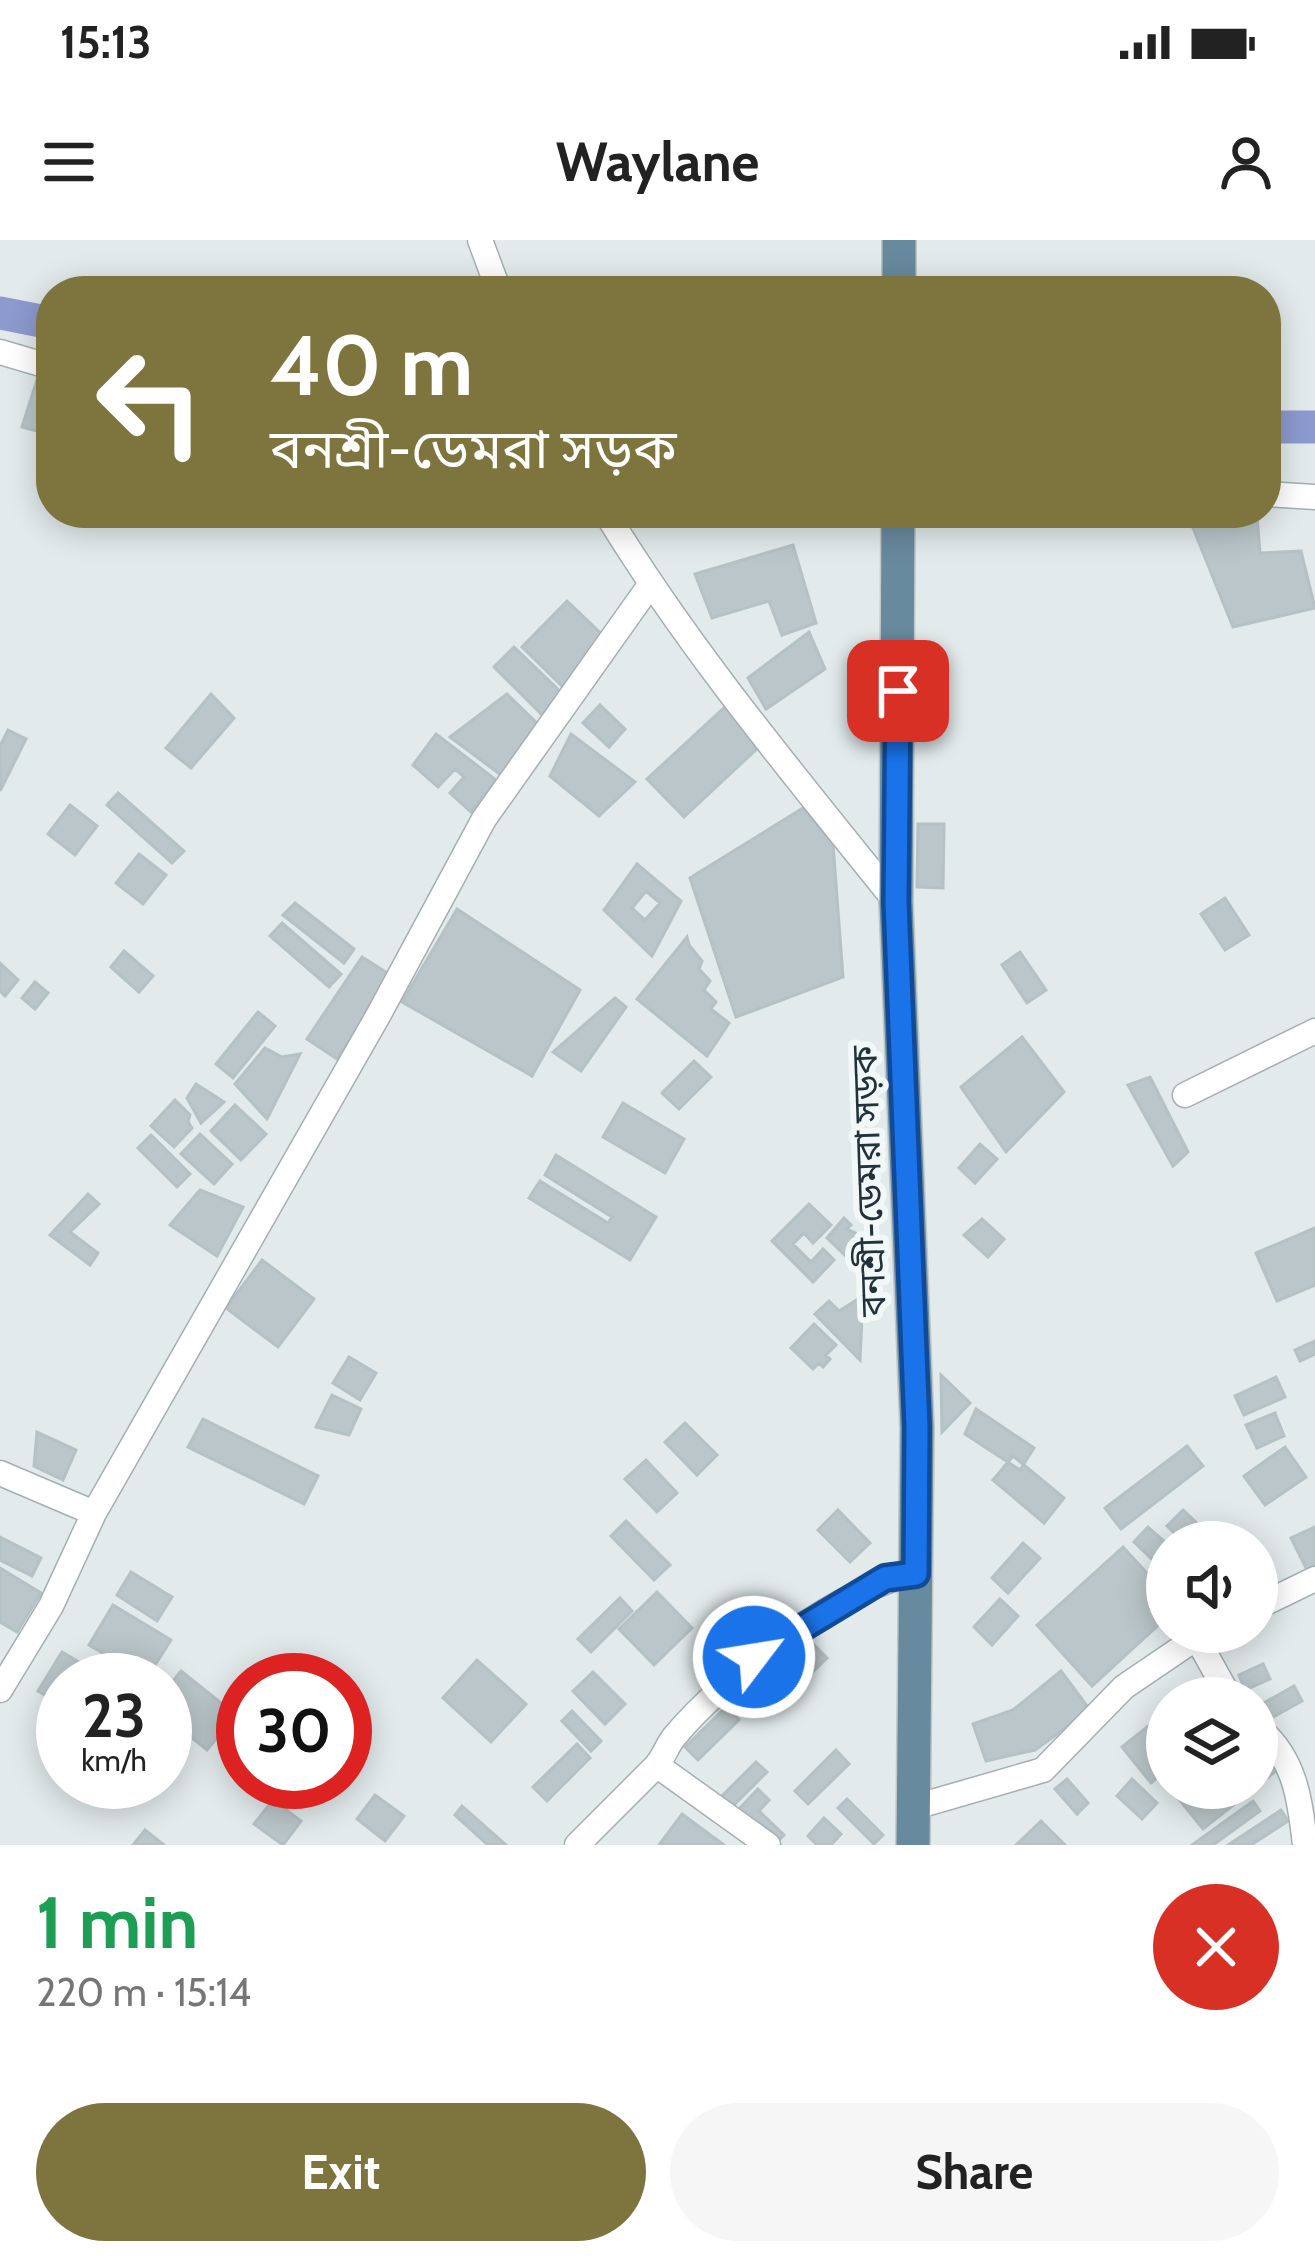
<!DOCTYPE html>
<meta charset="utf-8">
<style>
:root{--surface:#fff;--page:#f6f6f6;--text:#222;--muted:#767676;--accent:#7d753d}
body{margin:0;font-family:Cabin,"Noto Sans Bengali",sans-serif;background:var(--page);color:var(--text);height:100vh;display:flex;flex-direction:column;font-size:45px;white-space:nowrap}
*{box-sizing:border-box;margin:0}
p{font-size:39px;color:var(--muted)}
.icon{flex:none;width:66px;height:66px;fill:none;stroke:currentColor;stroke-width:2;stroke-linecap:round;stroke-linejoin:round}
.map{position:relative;height:1605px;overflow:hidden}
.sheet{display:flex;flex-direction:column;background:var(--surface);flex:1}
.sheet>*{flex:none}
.banner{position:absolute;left:36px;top:36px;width:1245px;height:252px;border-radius:48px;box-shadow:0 6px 30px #0003;background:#7d753d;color:#fff;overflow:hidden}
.tools{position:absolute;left:1146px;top:1281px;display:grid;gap:24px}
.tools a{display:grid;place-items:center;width:132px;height:132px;border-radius:50%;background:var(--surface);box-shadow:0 6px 30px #0003;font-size:60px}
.speed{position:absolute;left:36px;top:1413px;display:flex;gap:24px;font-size:60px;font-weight:700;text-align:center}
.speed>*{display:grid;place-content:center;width:156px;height:156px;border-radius:50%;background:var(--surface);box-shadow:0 6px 30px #0003;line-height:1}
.speed small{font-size:30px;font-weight:400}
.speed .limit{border:18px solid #d22;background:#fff;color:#111}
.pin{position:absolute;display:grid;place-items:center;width:102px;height:102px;color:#fff;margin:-51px;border-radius:24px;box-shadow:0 6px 18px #0006}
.me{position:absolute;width:132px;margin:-66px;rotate:59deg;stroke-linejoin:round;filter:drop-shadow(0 0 9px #0008)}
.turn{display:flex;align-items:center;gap:42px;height:252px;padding:0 36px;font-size:54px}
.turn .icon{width:156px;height:156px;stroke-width:2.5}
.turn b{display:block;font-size:84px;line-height:102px}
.round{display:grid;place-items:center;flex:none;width:126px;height:126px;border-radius:63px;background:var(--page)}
.headline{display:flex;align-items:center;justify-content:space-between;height:204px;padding:0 36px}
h1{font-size:72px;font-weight:700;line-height:90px;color:#1e9e55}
.button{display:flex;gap:24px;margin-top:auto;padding:24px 36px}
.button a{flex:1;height:138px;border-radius:72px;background:var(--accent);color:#fff;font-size:48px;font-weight:700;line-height:138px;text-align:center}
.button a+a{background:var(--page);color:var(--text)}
.status{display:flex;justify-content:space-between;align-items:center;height:84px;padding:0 60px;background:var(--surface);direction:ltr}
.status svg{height:33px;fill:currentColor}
header{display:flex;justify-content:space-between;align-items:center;height:156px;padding:0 36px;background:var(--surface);font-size:54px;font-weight:700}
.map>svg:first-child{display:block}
</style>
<div class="status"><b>15:13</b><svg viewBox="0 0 49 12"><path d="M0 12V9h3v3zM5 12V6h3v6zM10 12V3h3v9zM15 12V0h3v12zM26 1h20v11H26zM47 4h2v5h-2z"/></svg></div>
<header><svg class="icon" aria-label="menu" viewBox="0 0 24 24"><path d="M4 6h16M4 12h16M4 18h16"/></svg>Waylane<svg class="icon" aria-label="person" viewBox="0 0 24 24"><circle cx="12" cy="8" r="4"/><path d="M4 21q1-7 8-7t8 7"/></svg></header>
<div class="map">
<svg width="1315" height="1605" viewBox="0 0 1315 1605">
<rect width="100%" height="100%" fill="#e2eaeb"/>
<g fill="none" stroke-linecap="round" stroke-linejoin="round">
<!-- canal -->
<path stroke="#8c9ace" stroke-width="33" d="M0,73L51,83
M1266,187H1315"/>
</g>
<!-- building -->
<path fill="#bac6c9" stroke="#b4c1c5" stroke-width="3" fill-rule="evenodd" d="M41,127L51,130V195L22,187Z
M1257,276L1260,313L1301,311L1315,368L1233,387L1193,288Z
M793,305L816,383L782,395L769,361L712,378L695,334Z
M567,361L610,402L564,448L522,407Z
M809,392L825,429L766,469L748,438Z
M514,407L567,458L546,479L494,427Z
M211,454L234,478L191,528L166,508Z
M507,454L547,493L505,538L450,497Z
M600,465L625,489L609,507L583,483Z
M725,467L760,506L684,577L647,539Z
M8,490L26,499L0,551V506Z
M436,494L496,540L471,572L450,553L464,537L455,529L438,547L413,525Z
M571,494L635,542L599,576L550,536Z
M118,553L184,611L172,623L107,565Z
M70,565L97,586L75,615L48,594Z
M803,568L833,604L843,737L736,777L690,638Z
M918,584H944L943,648L917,647Z
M139,614L166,635L143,664L116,643Z
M637,624L681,661L652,716L604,670ZM646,651L660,663L645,680L632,668Z
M1225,658L1249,695L1225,710L1201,674Z
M295,663L354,709L344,723L283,675Z
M457,669L580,750L532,836L402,762Z
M282,683L341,734L329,747L270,696Z
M687,697L689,705L702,721L699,729L710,741L704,750L716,762L711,769L729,783L707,816L637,759Z
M124,711L153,736L139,752L111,727Z
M1020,712L1046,750L1027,763L1002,725Z
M362,717L392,736L337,819L307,799Z
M0,723L18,740L5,756L0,751Z
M35,742L48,753L35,769L22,758Z
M615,758L626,767L581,831L553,812Z
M258,772L275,786L233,838L216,824Z
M1022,797L1064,852L1006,912L961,847Z
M265,808L282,817L300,814L267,879L235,844Z
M694,821L711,837L679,869L662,853Z
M1150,837L1188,912L1173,926L1128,845Z
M196,844L224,862L201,883L187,858Z
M175,860L190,875L188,882L192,888L174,907L151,886Z
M623,863L684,899L665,933L603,897Z
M235,865L266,894L241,920L211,891Z
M200,894L232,924L214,944L181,914Z
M151,895L190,934L177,947L138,908Z
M980,904L997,919L975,943L959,928Z
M556,915L656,977L630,1020L529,958L540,941L608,983L612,977L545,935Z
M200,950L243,967L217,1016L170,985Z
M88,954L99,964L70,992L98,1013L90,1025L50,995Z
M809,964L831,985L813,1003L804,993L793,1004L811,1022L823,1009L834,1020L813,1042L772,1001Z
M844,978L851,985L847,989L864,997L860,1013L852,1022L827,998Z
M982,979L1004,999L988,1017L964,995Z
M1315,988V1045L1277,1061L1256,1013Z
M262,1020L314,1059L278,1107L226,1068Z
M863,1056L860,1120L815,1074L829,1061L839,1071Z
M814,1084L836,1105L826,1115L830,1119L823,1127L819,1123L813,1129L791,1108Z
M1315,1101V1114L1300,1121L1295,1110Z
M349,1117L376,1133L360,1160L333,1143Z
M941,1135L970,1163L942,1192Z
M1276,1137L1285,1157L1244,1175L1235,1156Z
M332,1155L361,1169L349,1195L316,1187Z
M976,1169L1034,1208L1020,1230L965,1194Z
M1275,1173L1284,1196L1257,1208L1246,1185Z
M203,1179L318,1236L304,1264L188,1207Z
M685,1183L717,1215L697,1235L665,1202Z
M37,1192L76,1210L63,1240L34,1226Z
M1187,1206L1203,1226L1121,1289L1105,1268Z
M1285,1207L1306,1237L1265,1265L1244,1236Z
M1013,1216L1064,1258L1044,1283L993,1240Z
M646,1220L677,1253L657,1272L625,1239Z
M838,1270L870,1303L850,1322L818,1290Z
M1183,1270L1217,1302H1184L1167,1286Z
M626,1281L670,1325L654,1340L611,1296Z
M1148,1287L1167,1304V1322L1161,1328L1134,1302Z
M1315,1287V1334L1310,1336L1291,1298Z
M0,1297L41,1318L32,1336L0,1320Z
M1023,1303L1040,1318L1008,1353L992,1338Z
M1123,1307L1167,1355V1377L1092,1446L1037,1385Z
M0,1328L41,1353L17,1392L0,1382Z
M131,1332L172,1357L157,1381L117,1355Z
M657,1352L692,1388L654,1425L619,1389Z
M620,1358L632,1371L591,1412L578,1399Z
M1000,1359L1018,1376L992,1405L974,1387Z
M113,1365L171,1400L146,1439L89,1405Z
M814,1405L827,1418L786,1458L773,1445Z
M62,1412L109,1440H63V1466L38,1451Z
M477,1420L526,1464L491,1502L443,1458Z
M1263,1424L1270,1439L1245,1450L1239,1435Z
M181,1431L236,1475L207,1510L165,1476V1451Z
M1061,1431L1090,1470L1035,1510L986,1521L973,1484L1013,1470Z
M593,1432L625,1464L605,1484L573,1451Z
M1294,1446L1302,1461L1268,1480L1260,1465Z
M727,1466L739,1480L698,1520L685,1507Z
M572,1471L601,1501L591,1511L562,1481Z
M1167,1471V1530L1151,1543L1122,1507Z
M1257,1496L1281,1527L1257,1546Z
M577,1504L590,1518L547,1561L533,1547Z
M836,1510L849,1524L808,1564L795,1551Z
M756,1522L767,1532L730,1569L719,1559Z
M1067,1539L1088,1563L1077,1574L1055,1549Z
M1132,1539L1157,1563L1142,1579L1117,1556Z
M1181,1548H1255L1203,1589L1174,1553Z
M758,1549L769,1560L759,1571L784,1595L774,1605L738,1570Z
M375,1555L404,1576L385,1601L357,1579Z
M847,1559L883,1595L874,1604L838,1568Z
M273,1560L301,1581L283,1605L254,1584Z
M1253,1561L1260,1571L1213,1605H1192Z
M462,1566L506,1605H488L455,1575Z
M1281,1570L1288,1581L1251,1605H1228Z
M682,1574L724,1605H659Z
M824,1578L841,1594L831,1605H817L808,1596Z
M1041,1581L1065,1605H1016Z
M145,1590L164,1605H133Z"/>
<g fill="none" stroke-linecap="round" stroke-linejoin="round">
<!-- minor casing -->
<g stroke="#a5afb3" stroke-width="27">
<path id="minor" d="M480,0L499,51
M0,112L51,127
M1266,254L1315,257
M606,273C690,411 795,536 896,662
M1185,855L1315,791
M0,1233L94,1273L379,774L484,579L650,345
M1257,1367L1315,1339
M1196,1397L1230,1458
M0,1450L51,1366L94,1273
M1257,1487C1295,1517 1300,1559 1305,1605
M654,1528C664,1518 666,1507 674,1497C723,1438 841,1345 916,1334
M915,1567L1043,1530L1124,1447L1205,1392
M577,1605L654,1528L662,1529L768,1605"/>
</g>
<!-- primary casing -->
<g stroke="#c1c6c8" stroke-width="36">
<path id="primary" d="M899,51V0
M898,273L896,662L917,1187L913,1605"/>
</g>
<!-- minor -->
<use href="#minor" stroke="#fff" stroke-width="24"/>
<!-- primary -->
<use href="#primary" stroke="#688a9f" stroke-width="33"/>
</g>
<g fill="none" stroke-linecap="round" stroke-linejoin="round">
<!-- route casing -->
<g stroke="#114b97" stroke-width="30">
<path id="route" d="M754,1417L885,1338L916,1334L917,1187L896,662L898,451"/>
</g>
<!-- route -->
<use href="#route" stroke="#1a73e8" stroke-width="21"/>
</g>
<g text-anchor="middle" stroke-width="12" stroke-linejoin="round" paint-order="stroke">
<!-- street labels -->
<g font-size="36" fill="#22323c" stroke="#f2f7f8">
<text transform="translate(868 941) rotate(-92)" y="13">বনশ্রী-ডেমরা সড়ক</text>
</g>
</g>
</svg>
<div class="tools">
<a><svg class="icon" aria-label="sound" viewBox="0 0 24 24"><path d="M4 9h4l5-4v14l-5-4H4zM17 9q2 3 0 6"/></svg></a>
<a><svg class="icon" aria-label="layers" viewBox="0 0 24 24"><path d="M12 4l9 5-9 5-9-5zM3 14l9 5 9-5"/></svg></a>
</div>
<div class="speed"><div>23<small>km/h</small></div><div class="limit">30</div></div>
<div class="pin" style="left:898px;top:451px;background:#d93025"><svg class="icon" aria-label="arrive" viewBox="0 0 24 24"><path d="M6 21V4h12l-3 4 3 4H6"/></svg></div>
<svg class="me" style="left:754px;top:1417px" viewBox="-20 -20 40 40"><circle r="17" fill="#1a73e8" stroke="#fff" stroke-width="3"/><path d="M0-11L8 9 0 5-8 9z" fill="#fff"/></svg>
<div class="banner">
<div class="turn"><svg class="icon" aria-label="left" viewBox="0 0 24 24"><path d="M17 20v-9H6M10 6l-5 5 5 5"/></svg><div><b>40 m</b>বনশ্রী-ডেমরা সড়ক</div></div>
</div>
</div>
<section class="sheet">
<div class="headline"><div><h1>1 min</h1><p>220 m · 15:14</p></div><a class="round" style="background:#d93025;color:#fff"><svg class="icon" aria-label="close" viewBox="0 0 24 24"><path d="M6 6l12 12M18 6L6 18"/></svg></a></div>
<div class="button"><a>Exit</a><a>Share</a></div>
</section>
